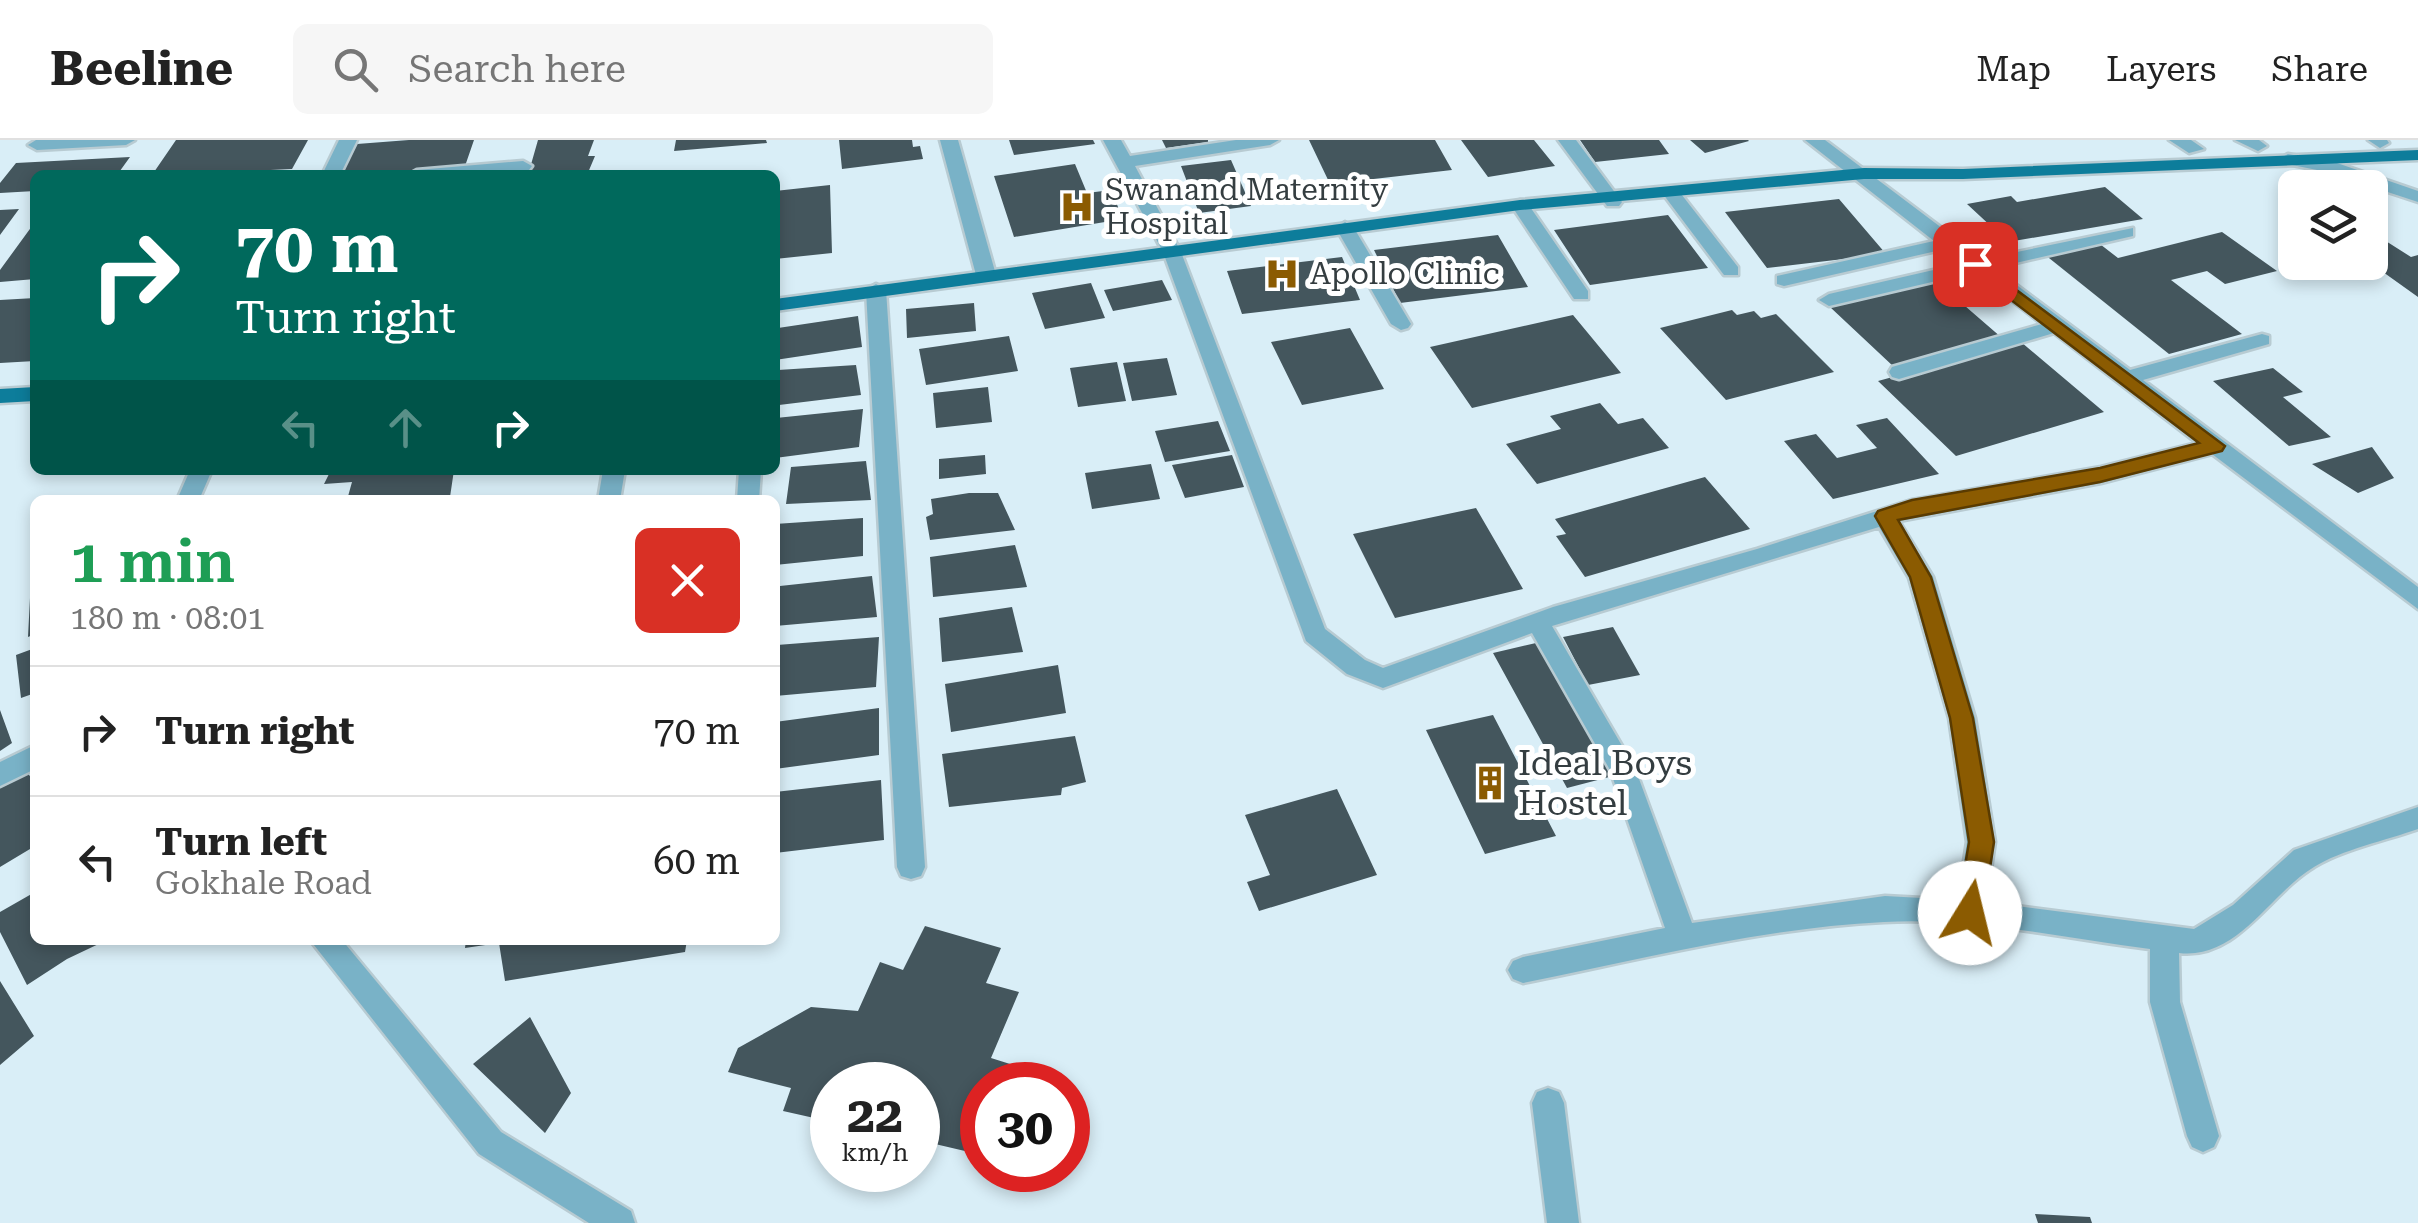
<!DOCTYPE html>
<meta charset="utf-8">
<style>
:root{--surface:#fff;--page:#f6f6f6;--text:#222;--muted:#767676;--line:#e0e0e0}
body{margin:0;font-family:"Roboto Serif",serif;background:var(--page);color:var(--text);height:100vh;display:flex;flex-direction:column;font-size:38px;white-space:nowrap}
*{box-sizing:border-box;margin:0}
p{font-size:32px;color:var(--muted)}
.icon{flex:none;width:55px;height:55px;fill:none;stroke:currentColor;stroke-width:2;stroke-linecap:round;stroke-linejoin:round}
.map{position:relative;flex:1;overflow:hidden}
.side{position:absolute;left:30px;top:355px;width:750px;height:450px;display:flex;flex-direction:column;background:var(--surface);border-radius:15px;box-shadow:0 5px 15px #0003}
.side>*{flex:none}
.guide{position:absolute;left:30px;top:30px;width:750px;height:305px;border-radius:15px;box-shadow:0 5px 15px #0003;background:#00695c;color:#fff;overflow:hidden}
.controls{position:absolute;left:2278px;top:30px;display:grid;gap:20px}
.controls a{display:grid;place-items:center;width:110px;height:110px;border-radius:15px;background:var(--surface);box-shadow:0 5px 15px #0003;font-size:50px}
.speed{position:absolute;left:810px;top:922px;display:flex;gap:20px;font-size:50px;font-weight:700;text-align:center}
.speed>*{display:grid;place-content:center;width:130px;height:130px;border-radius:50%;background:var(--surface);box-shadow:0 5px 15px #0003;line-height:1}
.speed small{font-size:25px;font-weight:400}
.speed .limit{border:15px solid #d22;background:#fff;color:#111}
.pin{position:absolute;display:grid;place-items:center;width:85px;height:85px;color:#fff;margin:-42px;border-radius:20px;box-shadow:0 5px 15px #0006}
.me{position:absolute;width:110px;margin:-55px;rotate:9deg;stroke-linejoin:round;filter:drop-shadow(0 0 8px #0008)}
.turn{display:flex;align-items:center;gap:35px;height:210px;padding:0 40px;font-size:45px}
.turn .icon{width:130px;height:130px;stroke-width:2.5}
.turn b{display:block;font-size:70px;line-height:85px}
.lanes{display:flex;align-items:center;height:95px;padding:0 40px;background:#0003;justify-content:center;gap:50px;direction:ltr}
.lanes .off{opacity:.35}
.round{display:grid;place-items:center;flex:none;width:105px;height:105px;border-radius:15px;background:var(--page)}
.overview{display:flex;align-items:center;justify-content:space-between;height:170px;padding:0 40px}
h1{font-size:60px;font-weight:600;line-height:75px;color:#1e9e55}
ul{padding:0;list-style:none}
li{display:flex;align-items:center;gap:30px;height:130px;padding:0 40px;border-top:2px solid var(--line)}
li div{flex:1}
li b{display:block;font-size:38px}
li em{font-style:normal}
header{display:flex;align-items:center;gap:60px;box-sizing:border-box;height:140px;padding:0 50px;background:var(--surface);border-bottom:2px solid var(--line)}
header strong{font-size:48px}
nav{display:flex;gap:55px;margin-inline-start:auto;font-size:35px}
.search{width:700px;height:90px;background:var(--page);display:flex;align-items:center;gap:25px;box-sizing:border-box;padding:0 35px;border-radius:15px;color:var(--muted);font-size:38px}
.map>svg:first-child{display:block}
</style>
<header>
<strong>Beeline</strong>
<div class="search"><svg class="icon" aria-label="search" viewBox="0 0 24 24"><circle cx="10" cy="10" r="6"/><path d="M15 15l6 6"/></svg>Search here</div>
<nav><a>Map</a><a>Layers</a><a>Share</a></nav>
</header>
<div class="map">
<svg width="2418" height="1083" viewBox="0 0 2418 1083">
<rect width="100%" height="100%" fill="#d9eef7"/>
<!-- building -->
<path fill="#44565d" d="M176,0H308L292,29L152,35Z
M409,0H474L464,29L336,35L347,11L357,4Z
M538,0H594L588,16H595L587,35H528Z
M676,0H766L767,3L674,11Z
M839,0H912L913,7L920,6L923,19L842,29Z
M1009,0H1093L1095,4L1014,15Z
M1162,0H1208V2L1166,8Z
M1309,0H1435L1452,30L1330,44Z
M1461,0H1534L1555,26L1488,37Z
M1580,0H1659L1669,14L1595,22Z
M1690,0H1748L1749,1L1705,13Z
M130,17L117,35H35V51L0,53V43L16,23Z
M1231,20L1251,66L1199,73L1181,26Z
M1075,24L1087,53L1111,50L1123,79L1014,97L994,36Z
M830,45L832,113L775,119V51Z
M2105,47L2143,79L2008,102L1967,64L2011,56L2017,62Z
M1839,59L1886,114L1767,128L1725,72Z
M19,69L0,95V70Z
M1668,75L1708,128L1590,145L1554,90Z
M35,82V139L0,142V130Z
M2370,91L2411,117L2418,115V157L2376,127L2348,134L2336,122H2370Z
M2222,92L2277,131L2225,144L2207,131L2171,140L2242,194L2169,214L2044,114L2096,101L2118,118Z
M1498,95L1528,147L1400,163L1374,110Z
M1342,117L1360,160L1242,174L1227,131Z
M1162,140L1172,160L1113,171L1104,150Z
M1935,140L2002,198L1894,227L1830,167Z
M1091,143L1105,178L1045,189L1032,153Z
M35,158V221L0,223V160Z
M974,163L976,191L907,198L906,169Z
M1732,170L1737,175L1754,171L1761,178L1776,174L1834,232L1726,260L1660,188Z
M1573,175L1621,233L1472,268L1430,207Z
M858,176L862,207L775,220L778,188Z
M1350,188L1384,249L1302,265L1271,202Z
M1009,196L1018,231L926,245L919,209Z
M2021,202L2104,272L1956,316L1878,241Z
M1167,218L1177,255L1132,261L1123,223Z
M1117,222L1126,261L1078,267L1070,228Z
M856,225L861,255L779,265L778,230Z
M2273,228L2303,252L2283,257L2331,297L2289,306L2213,241Z
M988,247L992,282L936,288L933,253Z
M1600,263L1618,284L1643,278L1669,308L1537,344L1506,304L1561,289L1550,276Z
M863,269L859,307L775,318L776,278Z
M1887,278L1939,334L1833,359L1784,301L1816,294L1837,318L1877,308L1856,285Z
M1218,281L1230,311L1165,322L1155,291Z
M2372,307L2394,338L2358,353L2312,324Z
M985,315L986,334L939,339V319Z
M1232,315L1244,347L1185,358L1172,325Z
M866,321L871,360L786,364L791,327Z
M1151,324L1160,359L1092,369L1085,333Z
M331,330H454L450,357L421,360H347L352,342L324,344Z
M1705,337L1750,389L1585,437L1556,396L1566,394L1555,379Z
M969,353H998L1015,390L930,400L926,377L933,374L931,359Z
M1476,368L1523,449L1395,478L1353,394Z
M863,378V416L775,425V384Z
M1015,405L1027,447L933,457L930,417Z
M872,436L877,477L775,486L780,446Z
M35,456V494L28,497L30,458Z
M1012,467L1023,512L942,522L939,478Z
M1613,487L1640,535L1588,545L1563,497Z
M879,497L876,547L775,556L777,505Z
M1536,503L1613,636L1567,648L1493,513Z
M35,508V553L21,558L16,515Z
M1058,525L1066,573L951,592L945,544Z
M879,568V615L775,629V582Z
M0,570L12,603L0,611Z
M1493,575L1556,696L1485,714L1426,590Z
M1075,596L1086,642L1062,648L1061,655L949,667L942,614Z
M24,627L35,644V706L0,727V641Z
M881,640L884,700L775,713V652Z
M1337,649L1377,735L1259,771L1247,742L1270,735L1245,675Z
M35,752V800H107L67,819L27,845L0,792V772Z
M925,786L1001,808L986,843L1019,852L991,918L1035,932L1030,945H982V1015L918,1000V945H832V982L783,971L791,948L728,932L738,908L811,867L858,871L880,822L903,830Z
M466,800H687L685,812L505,841L499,803L465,808Z
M0,841L34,896L0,925Z
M530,877L571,953L545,993L473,924Z
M2035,1074L2090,1077L2092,1083H2038Z"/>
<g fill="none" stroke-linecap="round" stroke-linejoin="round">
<!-- minor casing -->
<g stroke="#b8cbd2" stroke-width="5">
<path id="minor" d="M135,0L126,5L37,10L28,5L36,0Z
M339,0H357L340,35H322Z
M940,0H958L996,135L993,139H979L976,135Z
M1103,0H1121L1130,16L1236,0H1279L1270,5L1135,26L1181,112L1325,489L1365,520L1383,528L1553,467L1757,409L1912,360L2101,327L2197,303L2054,193L1899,239L1892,237L1889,232L1892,227L2042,184L1975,132L1829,166L1819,160L1829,154L1964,123L1945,109L1784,146L1777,144V136L1934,101L1805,0H1825L1983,119L2133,88V96L1994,128L2130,230L2262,194L2269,196V204L2143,240L2418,447V469L2212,314L2101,343L1899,381L1933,437L1975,578L1995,702L1986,762L2194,789L2233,765L2294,710L2418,667V689C2387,700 2341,710 2314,727C2270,753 2238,820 2179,813L2180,862L2219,996L2214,1007L2203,1012L2192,1007L2187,996L2150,862V809C2063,798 1972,777 1884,782C1762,788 1642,819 1523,843L1513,839L1508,830L1513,821L1523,817L1665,788L1610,630L1532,493L1383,548L1347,534L1306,501L1163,112ZM1879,387L1909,438L1949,578L1967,702L1958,760L1885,756L1692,783L1635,628L1552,486Z
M1558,0H1576L1622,62L1619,66H1607Z
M2169,0H2191L2204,9L2189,13Z
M2235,0H2259L2267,6L2258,11Z
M2368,0H2387L2389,3L2380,8Z
M2288,14L2337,23L2418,51V62L2327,32L2282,23L2279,19Z
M523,21L532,26L529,30L479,35H408L417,30Z
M1672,49L1678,50L1738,127V135H1724L1663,54Z
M1520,60L1526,61L1588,151V159H1574L1511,65Z
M1345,82L1354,88L1411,184L1408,188L1401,190L1391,184L1336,88Z
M876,144L886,150L925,727L921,736L911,739L901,736L897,727L866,150Z
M190,330H212L199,360H177Z
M603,330H625L620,360H598Z
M739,330H761L759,360H737Z
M35,605V629L0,646V622Z
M310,800H342L501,992L631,1071L635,1083H589L479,1014Z
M1548,948L1559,952L1564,963L1579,1083H1547L1532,963L1537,952Z"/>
</g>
<!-- major casing -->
<g stroke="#b8cbd2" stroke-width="5">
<path id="major" d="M2418,10V20L1963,39H1864L1520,70L775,171V159L1520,60L1864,28L1963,29Z
M35,247V261L0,263V249Z"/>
</g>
<!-- minor -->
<use href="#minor" fill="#79b2c7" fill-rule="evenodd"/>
<!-- major -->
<use href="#major" fill="#0d7d9b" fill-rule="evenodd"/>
</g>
<!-- route -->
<path fill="#8b5b01" stroke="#5a3b01" stroke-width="2.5" d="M1975,119L2225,306L2222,311L2100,342L1898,380L1931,437L1973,578L1994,702L1983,773L1979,781L1970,784L1961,781L1957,773L1969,702L1950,578L1910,437L1875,376L1878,371L1912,360L2100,328L2199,303L1969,128L1967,124Z"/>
<!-- icons -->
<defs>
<g id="hospital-bare" transform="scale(2.7)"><path d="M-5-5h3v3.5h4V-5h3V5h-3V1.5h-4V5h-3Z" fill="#8b5b01" stroke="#fff" stroke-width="2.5" paint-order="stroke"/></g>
<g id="building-bare" transform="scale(2.7)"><path d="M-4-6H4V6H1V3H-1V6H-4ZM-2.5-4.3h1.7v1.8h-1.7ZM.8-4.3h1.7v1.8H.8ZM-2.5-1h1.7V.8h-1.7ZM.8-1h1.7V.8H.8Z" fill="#8b5b01" stroke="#fff" stroke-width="2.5" paint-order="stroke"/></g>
</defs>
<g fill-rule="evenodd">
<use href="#hospital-bare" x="1077" y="67"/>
<use href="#hospital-bare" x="1282" y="134"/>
<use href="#building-bare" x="1490" y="643"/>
</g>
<g text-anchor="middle" stroke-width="10" stroke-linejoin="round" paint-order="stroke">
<!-- far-poi labels -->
<g font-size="30" fill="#343d40" stroke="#fff" text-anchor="start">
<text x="1105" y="60">Swanand Maternity<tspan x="1105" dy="34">Hospital</tspan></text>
<text x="1310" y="144">Apollo Clinic</text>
</g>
<!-- poi labels -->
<g font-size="35" fill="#343d40" stroke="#fff" text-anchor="start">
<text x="1518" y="635">Ideal Boys<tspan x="1518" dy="40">Hostel</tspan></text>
</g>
</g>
</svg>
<div class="controls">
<a><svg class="icon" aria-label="layers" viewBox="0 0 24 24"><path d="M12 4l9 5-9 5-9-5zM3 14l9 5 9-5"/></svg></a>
</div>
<div class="speed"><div>22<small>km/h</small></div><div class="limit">30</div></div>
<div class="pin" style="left:1975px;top:124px;background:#d93025"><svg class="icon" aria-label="arrive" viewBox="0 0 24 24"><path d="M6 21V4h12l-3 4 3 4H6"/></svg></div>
<svg class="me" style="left:1970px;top:773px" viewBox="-20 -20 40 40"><circle r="19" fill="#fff"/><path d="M0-13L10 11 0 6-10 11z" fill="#8b5b01"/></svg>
<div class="guide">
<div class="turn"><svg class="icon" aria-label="right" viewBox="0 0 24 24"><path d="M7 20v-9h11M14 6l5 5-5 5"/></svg><div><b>70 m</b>Turn right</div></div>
<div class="lanes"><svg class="icon off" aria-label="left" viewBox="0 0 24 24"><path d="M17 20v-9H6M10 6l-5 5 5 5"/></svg><svg class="icon off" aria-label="ahead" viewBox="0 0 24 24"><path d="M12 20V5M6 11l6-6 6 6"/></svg><svg class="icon" aria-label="right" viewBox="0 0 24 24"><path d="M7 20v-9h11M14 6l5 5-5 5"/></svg></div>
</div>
<section class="side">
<div class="overview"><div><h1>1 min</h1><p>180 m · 08:01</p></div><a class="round" style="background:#d93025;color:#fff"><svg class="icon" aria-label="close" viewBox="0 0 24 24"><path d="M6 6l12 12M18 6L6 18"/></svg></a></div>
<ul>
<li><svg class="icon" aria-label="right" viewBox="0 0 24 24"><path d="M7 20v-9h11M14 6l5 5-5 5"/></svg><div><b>Turn right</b></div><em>70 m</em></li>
<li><svg class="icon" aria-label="left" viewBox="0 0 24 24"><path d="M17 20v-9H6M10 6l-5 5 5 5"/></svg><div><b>Turn left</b><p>Gokhale Road</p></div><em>60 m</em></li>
</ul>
</section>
</div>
